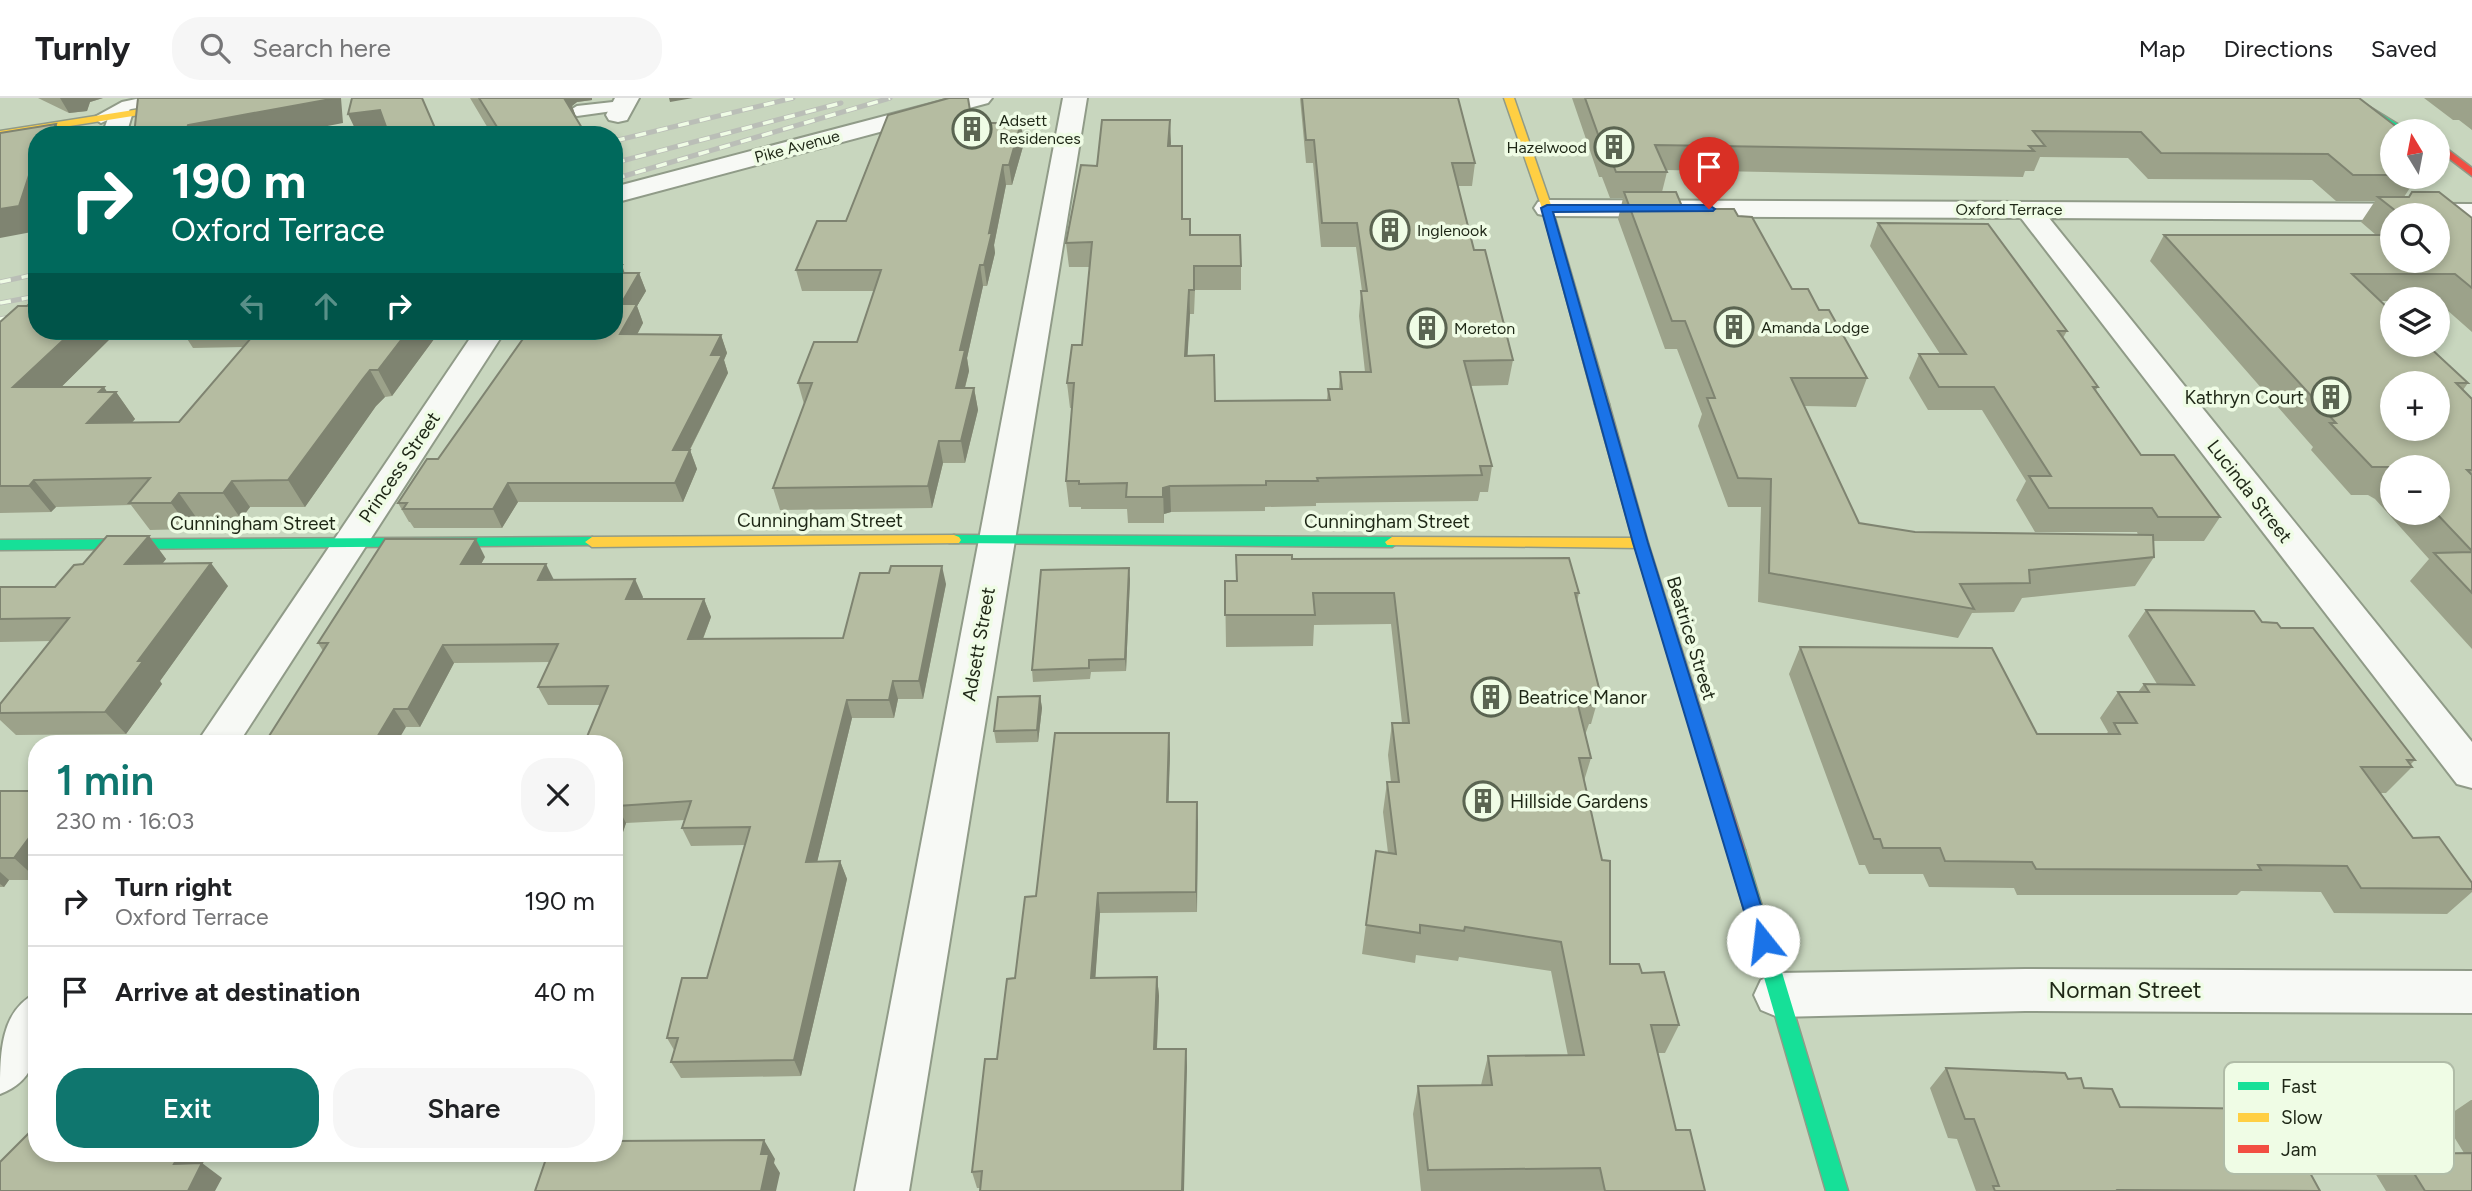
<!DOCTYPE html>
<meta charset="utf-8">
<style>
:root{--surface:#fff;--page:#f6f6f6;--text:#202124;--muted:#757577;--line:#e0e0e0;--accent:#0f766e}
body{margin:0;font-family:Figtree,sans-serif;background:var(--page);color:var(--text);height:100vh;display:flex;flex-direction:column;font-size:26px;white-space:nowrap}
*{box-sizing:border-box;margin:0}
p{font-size:23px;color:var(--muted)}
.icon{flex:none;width:38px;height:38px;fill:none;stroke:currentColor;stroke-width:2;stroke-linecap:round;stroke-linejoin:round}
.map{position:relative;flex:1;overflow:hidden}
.side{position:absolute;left:28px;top:637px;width:595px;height:427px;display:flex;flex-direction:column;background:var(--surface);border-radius:28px;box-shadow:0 4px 10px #0003}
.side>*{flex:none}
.top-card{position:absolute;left:28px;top:28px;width:595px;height:214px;border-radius:28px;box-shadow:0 4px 10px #0003;background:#00695c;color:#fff;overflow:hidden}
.needle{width:46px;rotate:350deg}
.buttons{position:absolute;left:2380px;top:21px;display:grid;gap:14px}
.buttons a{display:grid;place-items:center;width:70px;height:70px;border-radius:50%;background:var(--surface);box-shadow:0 4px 10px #0003;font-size:35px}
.pin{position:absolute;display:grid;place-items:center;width:60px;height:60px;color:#fff;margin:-72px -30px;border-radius:50% 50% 50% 0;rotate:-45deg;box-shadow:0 0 7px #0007}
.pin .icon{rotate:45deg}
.me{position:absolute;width:77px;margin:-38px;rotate:344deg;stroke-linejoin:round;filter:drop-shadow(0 0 5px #0008)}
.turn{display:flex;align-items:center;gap:24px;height:147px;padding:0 28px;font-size:32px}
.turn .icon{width:91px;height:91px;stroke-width:2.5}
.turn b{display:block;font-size:49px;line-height:60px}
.lanes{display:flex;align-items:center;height:66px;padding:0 28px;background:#0003;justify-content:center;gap:35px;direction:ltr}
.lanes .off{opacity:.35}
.round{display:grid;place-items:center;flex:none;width:74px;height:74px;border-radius:28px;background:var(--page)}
.summary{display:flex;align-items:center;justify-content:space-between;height:119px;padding:0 28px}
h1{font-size:42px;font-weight:600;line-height:52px;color:var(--accent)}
.button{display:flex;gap:14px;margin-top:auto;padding:14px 28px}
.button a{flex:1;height:80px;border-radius:28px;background:var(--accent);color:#fff;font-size:28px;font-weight:600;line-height:80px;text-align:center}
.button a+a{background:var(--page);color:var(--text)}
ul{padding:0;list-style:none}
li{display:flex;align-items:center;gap:21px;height:91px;padding:0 28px;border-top:2px solid var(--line)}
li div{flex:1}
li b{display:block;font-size:26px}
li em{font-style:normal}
header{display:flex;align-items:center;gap:42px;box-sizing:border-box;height:98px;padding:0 35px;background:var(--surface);border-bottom:2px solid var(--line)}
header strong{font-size:33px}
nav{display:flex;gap:38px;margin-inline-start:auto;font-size:24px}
.search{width:490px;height:63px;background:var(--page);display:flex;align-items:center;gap:18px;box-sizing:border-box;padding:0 24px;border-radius:28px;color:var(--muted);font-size:26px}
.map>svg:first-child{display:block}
</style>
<header>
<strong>Turnly</strong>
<div class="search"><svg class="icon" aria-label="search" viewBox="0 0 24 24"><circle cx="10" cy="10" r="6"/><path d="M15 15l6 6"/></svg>Search here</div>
<nav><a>Map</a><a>Directions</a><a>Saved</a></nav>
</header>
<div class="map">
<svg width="2472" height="1093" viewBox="0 0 2472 1093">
<rect width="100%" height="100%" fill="#c8d6be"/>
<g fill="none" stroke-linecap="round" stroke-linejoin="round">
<!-- lane casing -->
<g stroke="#909b88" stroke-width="4">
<path id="lane" d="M141,0H176L168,5L131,11L101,25L93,20L122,4Z
M622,3L627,5L630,8L627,11L577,18L569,13L577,8Z"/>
</g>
<!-- street casing -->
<g stroke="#909b88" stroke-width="4">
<path id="street" d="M615,0H639L627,22L618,24L609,22L606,17Z
M953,0H992L988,5L614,105V89Z
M1063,0H1087L909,1093H855Z
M120,10L129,12L132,17L126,37H102L111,12Z
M1547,102L2472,106V122H2438V117H2392V122L2049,120L2472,644V690L2457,686L2021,120L1547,118L1538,116L1534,110L1538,104Z
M475,233H505L238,646H196Z
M2025,871L2472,873V915L2025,913L1778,919L1761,912L1754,897L1761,882L1778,875Z
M37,895C37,936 46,979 0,996C0,956 0,912 37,895Z"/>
</g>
<!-- fast casing -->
<g stroke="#909b88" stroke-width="3">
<path id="fast" d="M2343,0H2355L2409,33H2397Z
M954,437L1392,439L1399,444L1392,449L949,445L947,442L949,439Z
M592,439L597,441L599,444L597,447L0,452V442Z
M1736,745L1742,747L1745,752L1848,1093H1826L1727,752L1730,747Z"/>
</g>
<!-- slow casing -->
<g stroke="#909b88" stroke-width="3">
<path id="slow" d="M210,0H233L228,3L0,39V33Z
M1504,0H1514L1552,110L1609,306L1607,309H1597L1595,306L1542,110Z
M954,437L959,439L961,442L959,445L592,449L585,444L592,439Z
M1392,439L1641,440L1648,445L1641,450L1387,447L1385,444Z"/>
</g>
<!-- jam casing -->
<g stroke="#909b88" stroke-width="3">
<path id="jam" d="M2438,44L2472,70V78L2438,52Z
M1602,302L1609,306L1648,445L1745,752L1742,757L1736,759L1730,757L1727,752L1634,445L1595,306Z"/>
</g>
<!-- lane -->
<use href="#lane" fill="#f7f9f5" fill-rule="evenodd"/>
<!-- street -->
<use href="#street" fill="#f7f9f5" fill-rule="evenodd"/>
<!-- fast -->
<use href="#fast" fill="#16e098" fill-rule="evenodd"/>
<!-- slow -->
<use href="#slow" fill="#ffcf43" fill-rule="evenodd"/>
<!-- jam -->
<use href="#jam" fill="#f24e42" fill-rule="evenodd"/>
<!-- rail casing -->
<g stroke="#babeb7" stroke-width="5">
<path id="rail" d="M614,43L793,0
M614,65L841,5
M614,81L890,0
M0,184L37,176
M0,205L37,198
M0,221L37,214"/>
</g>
<!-- rail -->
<use href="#rail" stroke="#effce5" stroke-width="3.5" stroke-dasharray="11" stroke-linecap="butt"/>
</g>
<!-- wall -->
<path fill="#9ca28a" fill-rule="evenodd" d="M38,0H103L90,4L87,13L69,15Z
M470,0H592V2L577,4L572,8L577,22L586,37H492Z
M1300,0H1458L1475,65L1472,88H1458L1474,152L1513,262L1508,287L1471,288L1492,368L1488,394H1480L1478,403L1316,405V408L1265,409V413L1171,414L1164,416V425H1128L1127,411H1081V409H1069L1066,383L1072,310H1070L1067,285L1082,247L1090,169H1069L1066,145L1097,68L1170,48H1182V121L1190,137L1241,168V192H1195L1194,216H1190L1187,258L1215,303L1327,302L1328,291H1339L1340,274H1365L1359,218L1361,193H1362L1356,149H1321L1313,65H1306Z
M1572,0H2359L2392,33V79H2417L2404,99H2408L2412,94L2472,120V234L2438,204V201H2392V203H2380L2468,285L2463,292L2472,301V551L2410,483L2429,461L2375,401L2368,397H2351L2311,352L2313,349L2150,163L2164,137H2376L2361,124L2375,103H2336L2312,82L2148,81L2128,60L2040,59L2034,73H2025L2023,79L1666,72L1667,74L1662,94L1683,111L1738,118L1792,191L1819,212L1867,280L1856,309L1804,308L1859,425L1915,434L2138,437L2137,434H2035L2016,402L2026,383L1982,312H1928L1909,280L1919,256H1940L1870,148L1878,125L2067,233L2063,240L2098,289L2096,292L2141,357L2220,419L2204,443H2153L2154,459L2135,488L2022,500L2014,514L1972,515L1958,540L1758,504L1761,409H1728L1698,328L1702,316L1677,251H1665L1618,121L1623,100H1610L1602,79H1599ZM2392,117H2438V163H2392ZM2392,369H2438V415H2392Z
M2424,0H2472V32L2459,22H2453Z
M972,25L1024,45L1012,87H1006L994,147L995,155L987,188H983L967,260L969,273L965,290H974L978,312L965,365H943L932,410L780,412L773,390L804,306L798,285L857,244L874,193H802L796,172L846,123Z
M625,175H639L646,193L637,208L643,225L637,237H721L727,255L724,262L728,275L690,352L697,371L683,404H518L502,430H414L410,424H409L398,405L438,361L531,238Z
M0,224L37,233H118L61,289L116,294L135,321L131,325L179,324L243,249L193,250L182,233H440L392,298L385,299L376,308L305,409H250L241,421L198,422L190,431L150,432L131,407L56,409L51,414L0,415Z
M149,438L166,461L162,466L228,488L160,583L162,586L126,636L16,637L0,622V606L51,543L0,544V489H55L83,466Z
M1236,457L1292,461L1579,495L1577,504L1600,594L1591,626H1589L1585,637L1591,660L1584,683L1610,866L1642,875L1679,927L1665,955H1657L1676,1032L1705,1093H1421L1413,1016L1418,988L1481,987L1488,958H1568L1551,873L1459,859L1458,863L1416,857L1415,865L1362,856L1376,753L1388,755L1383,714L1387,684H1391L1388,657L1392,625H1402L1391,526L1314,527L1313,548L1226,549L1225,483H1236Z
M485,459L481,466L554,482L643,499L642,501H704L711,519L703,541L843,540L946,486L923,601H898L894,620H852L817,764L840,763L847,781L801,978L681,980L671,964L674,952L667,940L707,880L745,747L691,748L682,730L685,722L626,725L621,740H614V646L600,607H548L538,589L550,564L454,565L420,629H406L323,553L318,545Z
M1130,481L1126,573L1091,574L1090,581L1033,584L1032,572Z
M2146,512L2262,524L2281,530L2415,662L2410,667L2412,669L2386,695H2381L2413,740L2472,785V794L2447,816L2334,815L2321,794L2241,793L2237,797H2017L2014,790L1929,789L1923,776H1869L1865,767H1859L1789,576L1800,549L2037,636H2106L2108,634L2100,620L2118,594H2138L2144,586H2157L2128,538Z
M1040,598L1042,610L1038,644L996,645L994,633Z
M1169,635L1170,655L1168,704H1197V814L1100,815L1095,880L1157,879L1159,898L1157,951H1186L1187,969L980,1090H977L972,1074L1015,880L1036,798Z
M0,693H37V782H9L4,789H0Z
M1946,970L2068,981L2120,1009L2320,1093H1976L1957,1041L1948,1040L1930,990Z
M2471,1002H2472V1093H2386L2375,1075L2402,1056L2464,1055L2443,1021Z"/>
<!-- shaded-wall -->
<path fill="#7f8471" d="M60,0H103L90,4L87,13L69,15Z
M331,0H341L343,25L281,37H185L188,27Z
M562,0H592V2L577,4L572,8L577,21L586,37H576Z
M669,0H693L670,4Z
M380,12L392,37H358L348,16Z
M1170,22L1171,45L1169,72L1168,48Z
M1021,25L1024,45L1012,87L1009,67Z
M56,26L62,37H51Z
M33,65H37V133L0,140V111Z
M1003,67L1006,87L994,147L995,155L987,188L984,167L989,135Z
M622,167L628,185L616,175Z
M980,167L983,188L967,260L969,273L959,312L956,290L960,252Z
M639,175L646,193L637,208L643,225L627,255L620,236L621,206Z
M1189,192L1190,216L1186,283L1185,258Z
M73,233H118L34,316L13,289Z
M408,233H440L392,298L378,272Z
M721,237L727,255L724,262L728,275L680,371L673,352L711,257Z
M370,272L385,299L376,308L305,409L288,382L362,282Z
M104,289L111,300L116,294L135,321L107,352L87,325L99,294Z
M974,290L978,312L965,365L961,343Z
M939,343L943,365L932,410L928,388Z
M690,352L697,371L683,404L675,385Z
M34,382L56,409L51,414L29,388Z
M232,383L250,409L241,421L223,395Z
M508,385L518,404L502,430L493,411Z
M1170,388L1171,414L1164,416V425L1163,390Z
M179,395L198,422L190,431L171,405Z
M149,438L166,461L143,489L125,466Z
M476,441L485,459L471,484L461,466Z
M211,465L228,488L160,583L162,586L126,636L105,614L138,563Z
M546,466L555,484L538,482Z
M942,468L946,486L923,601L919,583Z
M1129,470L1130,481L1126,573L1125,561Z
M635,481L643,499L634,519L626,501Z
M704,501L711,519L696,559L688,541Z
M443,547L454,565L420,629L408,611Z
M893,583L898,601L894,620L889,602Z
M1040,598L1042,610L1038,644L1037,632Z
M847,602L852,620L813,781L806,764Z
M394,611L406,629L396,646H373Z
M1169,635L1170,655L1168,724L1167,704Z
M1197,704L1198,724L1197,814L1196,794Z
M617,708L626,725L621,740L614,727V715Z
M37,729V781L14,760Z
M840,763L847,781L801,978L794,962Z
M0,774L9,782L4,789L0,786Z
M1098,795L1100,815L1094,899L1091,880Z
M1157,879L1159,898L1156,969L1154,951Z
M1186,951L1187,969L1184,1093H1182Z
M764,1042L775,1061L774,1065L780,1075L776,1093H761V1056Z
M180,1055H208L202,1065L222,1080L215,1093H188L174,1066Z"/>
<!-- building -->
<path fill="#b5bca1" stroke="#7f8471" stroke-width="2" fill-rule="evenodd" d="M138,0H331V1L188,27L185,37H134Z
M352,0H422L438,37H389L380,12L348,16Z
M479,0H564L585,35L577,37H502Z
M949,0H968L972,25H1021L1009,67H1003L989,135L992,134L984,167H980L960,252H965L956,290H974L961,343H939L928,388L773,390L812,285H798L814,244H857L881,172H796L817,123H846L888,17Z
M1302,0H1458L1475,65H1452L1474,152H1485L1513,262L1464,263L1492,368H1480L1482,377L1317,380L1318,383H1266V387L1170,388L1163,390V399H1126L1127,385L1079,386V383H1066L1074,285H1067L1072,247H1082L1092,144L1066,145L1081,67L1097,68L1102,22H1170L1168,48H1182V121H1190V137H1240L1241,168H1194V192H1189L1185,258L1214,257L1215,303L1330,302L1328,291H1342L1340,274H1371L1361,193H1367L1357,125H1322L1314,42H1306Z
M1585,0H2359L2402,33H2392V77H2353L2328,56L2161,55L2141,34L2033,33L2045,48H2029L2034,53L1655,47L1667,74H1616L1608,53H1604Z
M56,26L51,37H37V65H33L19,108L0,111V35Z
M1624,94H1676L1683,111H1734L1738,118L1752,119L1792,191H1808L1819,212H1829L1867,280H1791L1859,425L1915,434L2153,437L2154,459L2029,472L2030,485L1960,486L1974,511L1769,475L1771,381L1738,380L1707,300H1715L1685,223H1672Z
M2412,94H2439L2472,120V190L2455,176H2352L2392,214V247H2427L2468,285H2456L2472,301V372H2467L2472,377V453L2436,415H2438V369H2392V371L2390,369H2372L2330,325H2336L2164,137H2392V163H2438V117H2401L2378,99H2409ZM2392,285H2438V331H2392Z
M1878,125L1988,126L2067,233H2058L2098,289H2093L2141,357H2174L2220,419H2158L2152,410H2049L2029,378H2051L1994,289H1939L1919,256H1966Z
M614,167H622L616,175H639L621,206H637L620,236L721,237L711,257H722L673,352H690L675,385H508L493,411H403L407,405H398L427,361H438L525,238H531L534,233H614Z
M36,200H37V233H73L13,289H104L99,294H116L87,325L179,324L257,233H408L378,272H370L362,282L288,382L232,383L223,395H179L171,405H129L150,380L34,382L29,388H0V224L18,208H27Z
M107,438H149L125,466L211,465L138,563H143L105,614L0,615V606L69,520L0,521V489H55L74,467L83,466Z
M385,441H476L461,466H546L538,482L635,481L626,501H704L688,541L843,540L860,475H889L891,468H942L919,583H893L889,602H847L806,764L840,763L794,962L671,964L678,940H667L682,880H707L750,729L682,730L691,703L617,708L614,715V646H584L608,588L538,589L558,546L443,547L408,611H394L373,646H264L328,545H318Z
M2472,454V495L2434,455Z
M1236,457H1292V461L1569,460L1579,495H1575L1600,594H1591L1594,607H1578L1591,660H1579L1602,762L1610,763V866H1639L1642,875L1664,874L1679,927H1651L1676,1032H1690L1705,1093H1605L1600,1070L1428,1072L1418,988L1492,987L1488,958L1584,957L1561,844L1465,829L1464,833L1420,827V835L1366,827L1376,753L1396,756L1387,684H1399L1392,625H1409L1394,495H1313L1315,517H1225V483H1237Z
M1129,470L1125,561L1089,562V570L1032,572L1041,472Z
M2146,512L2254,513L2262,524L2277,525L2281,530H2313L2415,662H2407L2412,669H2361L2413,740L2439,739L2472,785V791L2361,790L2347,768L2258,767L2261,772L2036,771L2032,764L1945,763L1940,750H1883L1880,741H1874L1800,549L1992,550L2037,636H2120L2114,625H2137L2118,594H2149L2144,586L2194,587Z
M1040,598L1037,632L994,633L998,599Z
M1055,635H1169L1167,704H1197L1196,794L1098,795L1091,880L1157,879L1154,951H1186L1182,1093H980L982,1073L972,1074L985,961H997L1007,881L1015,880L1025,799L1036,798Z
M0,693H37V729L14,760H0Z
M1946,970L2065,975L2068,981L2081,980L2084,990L2112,991L2120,1009L2275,1011L2320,1093L2118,1092L2119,1093H1995L1993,1088H1999L1974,1021H1965Z
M37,1027V1055H180L174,1066L202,1065L188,1093H0V1064Z
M764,1042L761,1056H769L761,1093H535L548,1055H614V1043Z
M2472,1055V1093H2425L2402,1056Z"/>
<!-- route -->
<path fill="#1a73e8" stroke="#114b97" stroke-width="2" d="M1709,107L1715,111L1713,113L1553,114L1648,445L1772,843L1769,849L1763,851L1756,849L1753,843L1633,445L1541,110L1547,107Z"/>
<!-- icons -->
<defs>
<g id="building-ring" transform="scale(2.0125)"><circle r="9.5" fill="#effce5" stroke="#5a6451" stroke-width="1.5"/><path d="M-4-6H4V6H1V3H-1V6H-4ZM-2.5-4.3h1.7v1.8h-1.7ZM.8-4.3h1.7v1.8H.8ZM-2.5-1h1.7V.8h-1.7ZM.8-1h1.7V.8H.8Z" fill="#5a6451"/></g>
</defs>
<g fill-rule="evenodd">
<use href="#building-ring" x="972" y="31"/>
<use href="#building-ring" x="1614" y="49"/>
<use href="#building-ring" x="1390" y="132"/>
<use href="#building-ring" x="1734" y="229"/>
<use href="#building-ring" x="1427" y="230"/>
<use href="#building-ring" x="2331" y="299"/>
<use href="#building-ring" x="1491" y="599"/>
<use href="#building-ring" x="1483" y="703"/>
</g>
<g text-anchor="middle" stroke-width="7" stroke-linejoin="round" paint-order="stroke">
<!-- far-poi labels -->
<g font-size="16" fill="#1e2716" stroke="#effce5" text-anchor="start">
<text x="999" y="28">Adsett<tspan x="999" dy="18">Residences</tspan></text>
<text x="1587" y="55" text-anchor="end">Hazelwood</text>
<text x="1417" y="138">Inglenook</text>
<text x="1761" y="235">Amanda Lodge</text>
<text x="1454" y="236">Moreton</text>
</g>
<!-- far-street labels -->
<g font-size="16" fill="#1e2716" stroke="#effce5">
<text transform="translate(797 48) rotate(-15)" y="6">Pike Avenue</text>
<text x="2009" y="117">Oxford Terrace</text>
</g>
<!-- poi labels -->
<g font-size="19" fill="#1e2716" stroke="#effce5" text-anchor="start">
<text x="2304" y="306" text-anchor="end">Kathryn Court</text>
<text x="1518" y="606">Beatrice Manor</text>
<text x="1510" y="710">Hillside Gardens</text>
</g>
<!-- street labels -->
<g font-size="19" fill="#1e2716" stroke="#effce5">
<text transform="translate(399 369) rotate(-56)" y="7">Princess Street</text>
<text transform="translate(2250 393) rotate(52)" y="7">Lucinda Street</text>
<text x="820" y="429">Cunningham Street</text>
<text x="1387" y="430">Cunningham Street</text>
<text x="253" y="432">Cunningham Street</text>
<text transform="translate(1692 540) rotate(73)" y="7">Beatrice Street</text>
<text transform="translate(978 546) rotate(-80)" y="7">Adsett Street</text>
</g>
<!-- near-street labels -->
<g font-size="23" fill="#1e2716" stroke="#effce5">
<text x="2125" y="900">Norman Street</text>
</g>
</g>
<!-- legend -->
<rect x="2224" y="964" width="230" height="112" rx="10" fill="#effce5" stroke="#b0bca7" stroke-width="2"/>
<rect x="2238" y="984" width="31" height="8" fill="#16e098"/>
<rect x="2238" y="1015" width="31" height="9" fill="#ffcf43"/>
<rect x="2238" y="1047" width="31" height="8" fill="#f24e42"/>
<g font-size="19" fill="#1e2716">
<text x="2281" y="995">Fast</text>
<text x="2281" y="1026">Slow</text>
<text x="2281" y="1058">Jam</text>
</g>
</svg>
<div class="buttons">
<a><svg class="needle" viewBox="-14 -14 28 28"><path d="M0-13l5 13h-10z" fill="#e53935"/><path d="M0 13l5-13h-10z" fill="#757577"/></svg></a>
<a><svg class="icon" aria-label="search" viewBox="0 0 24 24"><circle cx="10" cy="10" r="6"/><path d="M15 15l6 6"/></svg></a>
<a><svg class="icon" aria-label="layers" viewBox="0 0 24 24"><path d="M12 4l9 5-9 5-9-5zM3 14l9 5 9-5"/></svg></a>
<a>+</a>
<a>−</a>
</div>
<div class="pin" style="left:1709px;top:111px;background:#d93025"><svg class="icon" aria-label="arrive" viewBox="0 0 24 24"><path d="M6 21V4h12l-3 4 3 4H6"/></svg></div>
<svg class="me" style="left:1763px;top:843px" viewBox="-20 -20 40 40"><circle r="19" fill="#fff"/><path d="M0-13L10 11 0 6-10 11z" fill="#1a73e8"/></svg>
<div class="top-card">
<div class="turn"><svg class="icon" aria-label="right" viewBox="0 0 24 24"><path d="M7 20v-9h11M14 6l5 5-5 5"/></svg><div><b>190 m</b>Oxford Terrace</div></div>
<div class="lanes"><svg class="icon off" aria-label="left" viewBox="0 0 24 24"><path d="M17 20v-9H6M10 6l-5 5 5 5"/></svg><svg class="icon off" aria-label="ahead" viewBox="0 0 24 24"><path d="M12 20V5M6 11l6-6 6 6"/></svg><svg class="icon" aria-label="right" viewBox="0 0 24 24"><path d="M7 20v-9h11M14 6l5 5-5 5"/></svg></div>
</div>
<section class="side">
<div class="summary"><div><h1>1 min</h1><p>230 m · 16:03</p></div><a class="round"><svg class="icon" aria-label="close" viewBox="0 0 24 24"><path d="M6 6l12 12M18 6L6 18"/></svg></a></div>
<ul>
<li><svg class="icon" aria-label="right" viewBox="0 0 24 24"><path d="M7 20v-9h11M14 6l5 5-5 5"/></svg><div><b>Turn right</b><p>Oxford Terrace</p></div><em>190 m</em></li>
<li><svg class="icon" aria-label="arrive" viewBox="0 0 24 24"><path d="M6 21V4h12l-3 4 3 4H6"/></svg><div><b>Arrive at destination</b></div><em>40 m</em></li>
</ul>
<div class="button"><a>Exit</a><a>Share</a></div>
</section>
</div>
